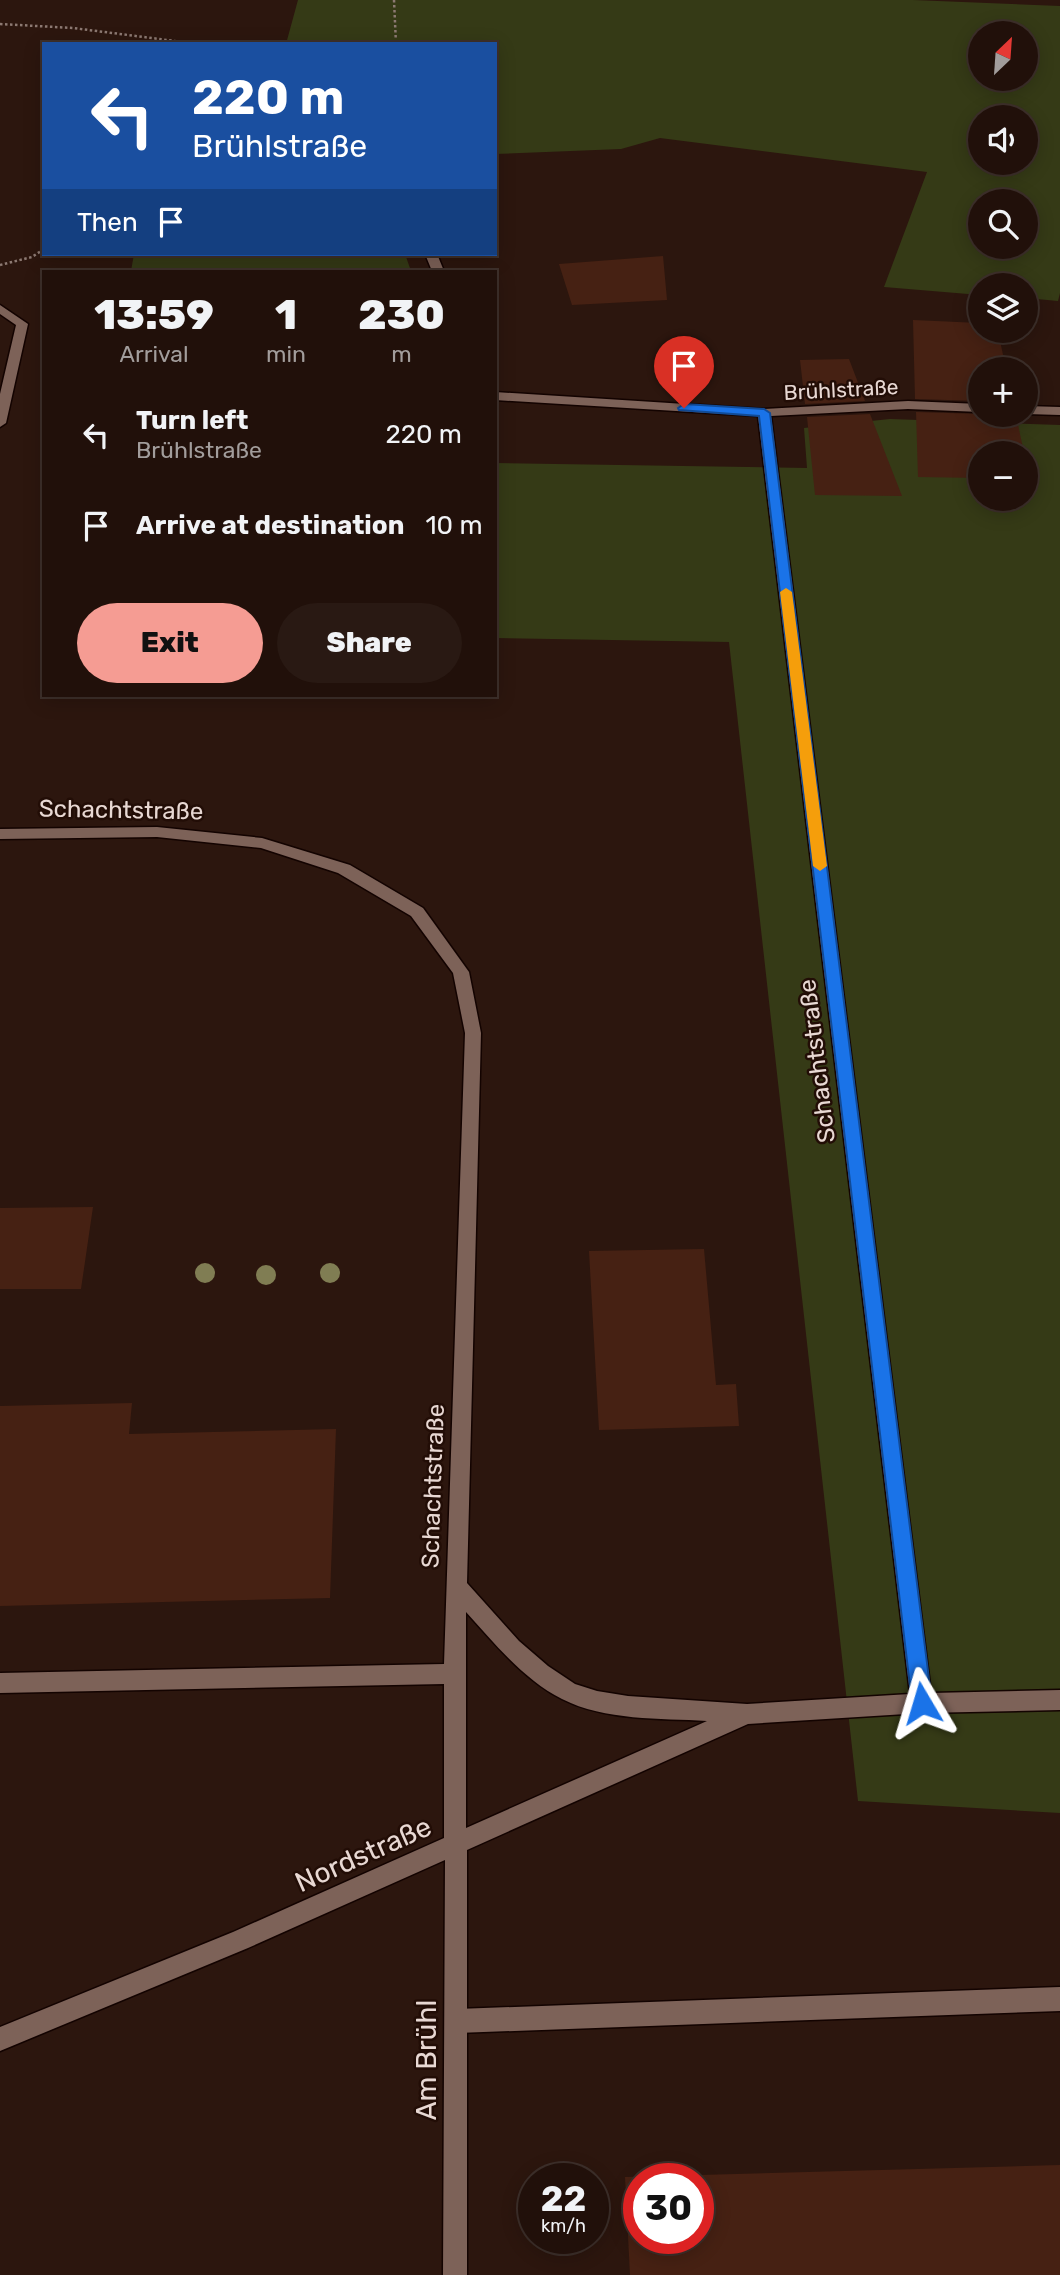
<!DOCTYPE html>
<meta charset="utf-8">
<style>
:root{--surface:#21100a;--page:#291913;--text:#f1f3f6;--muted:#a29d9c;--line:#3e302b;--accent:#f59c93}
body{margin:0;font-family:Rubik,sans-serif;background:var(--page);color:var(--text);height:100vh;display:flex;flex-direction:column;font-size:26px;white-space:nowrap}
*{box-sizing:border-box;margin:0}
p{font-size:23px;color:var(--muted)}
.icon{flex:none;width:38px;height:38px;fill:none;stroke:currentColor;stroke-width:2;stroke-linecap:round;stroke-linejoin:round}
.map{position:relative;flex:1;overflow:hidden}
.panel{position:absolute;left:42px;top:270px;width:455px;height:427px;display:flex;flex-direction:column;background:var(--surface);border-radius:0px;box-shadow:0 4px 18px #0003,0 0 0 2px var(--line)}
.panel>*{flex:none}
.hud{position:absolute;left:42px;top:42px;width:455px;height:214px;border-radius:0px;box-shadow:0 4px 18px #0003,0 0 0 2px var(--line);background:#1a4fa0;color:#fff;overflow:hidden}
.needle{width:46px;rotate:25deg}
.tools{position:absolute;left:968px;top:21px;display:grid;gap:14px}
.tools a{display:grid;place-items:center;width:70px;height:70px;border-radius:50%;background:var(--surface);box-shadow:0 4px 18px #0003,0 0 0 2px var(--line);font-size:35px}
.speed{position:absolute;left:518px;top:2163px;display:flex;gap:14px;font-size:35px;font-weight:700;text-align:center}
.speed>*{display:grid;place-content:center;width:91px;height:91px;border-radius:50%;background:var(--surface);box-shadow:0 4px 18px #0003,0 0 0 2px var(--line);line-height:1}
.speed small{font-size:18px;font-weight:400}
.speed .limit{border:10px solid #d22;background:#fff;color:#111}
.pin{position:absolute;display:grid;place-items:center;width:60px;height:60px;color:#fff;margin:-72px -30px;border-radius:50% 50% 50% 0;rotate:-45deg;box-shadow:0 0 7px #0007}
.pin .icon{rotate:45deg}
.me{position:absolute;width:77px;margin:-38px;rotate:353deg;stroke-linejoin:round;filter:drop-shadow(0 0 5px #0008)}
.turn{display:flex;align-items:center;gap:24px;height:147px;padding:0 35px;font-size:32px}
.turn .icon{width:91px;height:91px;stroke-width:2.5}
.turn b{display:block;font-size:49px;line-height:60px}
.then{display:flex;align-items:center;height:66px;padding:0 35px;background:#0003;gap:14px;font-size:26px}
.eta{display:flex;justify-content:space-evenly;align-items:center;height:119px;text-align:center}
.eta b{font-size:42px;font-weight:800;line-height:49px}
.button{display:flex;gap:14px;margin-top:auto;padding:14px 35px}
.button a{flex:1;height:80px;border-radius:42px;background:var(--accent);color:#111;font-size:28px;font-weight:800;line-height:80px;text-align:center}
.button a+a{background:var(--page);color:var(--text)}
ul{padding:0;list-style:none}
li{display:flex;align-items:center;gap:21px;height:91px;padding:0 35px}
li div{flex:1}
li b{display:block;font-size:26px}
li em{font-style:normal}
.map>svg:first-child{display:block}
</style>
<div class="map">
<svg width="1060" height="2275" viewBox="0 0 1060 2275">
<rect width="100%" height="100%" fill="#2c160e"/>
<!-- green -->
<path fill="#353a16" fill-rule="evenodd" d="M298,0H913L1060,6V293L1058,301L1026,298V285H980V295L884,287L927,172L660,138L621,149L495,154V44H286ZM980,33H1026V79H980ZM980,117H1026V163H980ZM980,201H1026V247H980Z
M134,254H405L411,271H131Z
M890,419L1060,425V1813L858,1801L729,642L495,638V463L807,468L804,428ZM980,453H1026V499H980Z"/>
<!-- building -->
<path fill="#462113" fill-rule="evenodd" d="M663,256L667,300L572,305L559,264Z
M913,320L980,323V331H998L1006,369H980V401L915,399Z
M849,359L865,401L805,404L800,360Z
M916,412L1016,415L1024,453H980V478L918,477Z
M870,414L902,496L815,495L807,417Z
M93,1207L81,1289H0V1208Z
M704,1249L716,1385L736,1384L739,1426L599,1430L589,1251Z
M132,1403L129,1434L336,1429L330,1598L0,1606V1406Z
M1060,2165V2275H630L625,2177ZM639,2179H698V2238H639Z"/>
<g fill="none" stroke-linecap="round" stroke-linejoin="round">
<!-- service casing -->
<g stroke="#130300" stroke-width="3">
<path id="service" d="M1060,1987V2011L457,2033L449,2029L445,2021L449,2013L457,2009Z"/>
</g>
<!-- minor casing -->
<g stroke="#130300" stroke-width="3">
<path id="minor" d="M425,254H437L444,271H432Z
M0,305L28,324L6,423L0,427V394L16,325L0,314Z
M495,392L764,409L908,401L980,404V412L908,409L771,416L931,1693L1060,1690V1710L922,1713L748,1724L467,1850V2275H443L445,1860L248,1948L0,2051V2027L233,1932L444,1838V1684L0,1693V1673L444,1664L465,1033L453,973L411,916L338,873L261,848L157,837L0,839V829L157,827L262,838L350,865L423,908L469,972L481,1033L467,1583L519,1641L548,1666L575,1684L597,1691L628,1696L747,1704L910,1694L758,416L495,400ZM466,1612C494,1643 524,1680 562,1699C605,1721 660,1718 707,1721L466,1828Z
M1026,406L1060,407V415L1026,414Z"/>
</g>
<!-- path -->
<path stroke="#8c7972" stroke-width="2.5" stroke-dasharray="2.5 2.5" stroke-linecap="butt" d="M394,0L396,44
M0,24L73,28L175,41L177,44
M0,265L32,257L44,249"/>
<!-- service -->
<use href="#service" fill="#7d6258" fill-rule="evenodd"/>
<!-- minor -->
<use href="#minor" fill="#7d6258" fill-rule="evenodd"/>
</g>
<!-- trees -->
<g fill="#807d53">
<circle cx="205" cy="1273" r="10"/>
<circle cx="330" cy="1273" r="10"/>
<circle cx="266" cy="1275" r="10"/>
</g>
<!-- route -->
<path fill="#1a73e8" stroke="#114b97" stroke-width="2" d="M684,404L764,409L770,413L932,1703L929,1710L922,1713L915,1710L912,1703L759,416L679,410L678,408Z"/>
<!-- slow -->
<path fill="#f59e0b" d="M786,588L792,592L827,866L820,871L813,866L780,592Z"/>
<g text-anchor="middle" stroke-width="5" stroke-linejoin="round" paint-order="stroke">
<!-- far-street labels -->
<g font-size="21" fill="#e8d8d3" stroke="#220d06">
<text transform="translate(841 390) rotate(-3)" y="7">Brühlstraße</text>
</g>
<!-- street labels -->
<g font-size="24" fill="#e8d8d3" stroke="#220d06">
<text transform="translate(121 810) rotate(1)" y="8">Schachtstraße</text>
<text transform="translate(817 1061) rotate(-97)" y="8">Schachtstraße</text>
<text transform="translate(433 1486) rotate(-88)" y="8">Schachtstraße</text>
</g>
<!-- near-street labels -->
<g font-size="28" fill="#e8d8d3" stroke="#220d06">
<text transform="translate(363 1854) rotate(-24)" y="10">Nordstraße</text>
<text transform="translate(426 2060) rotate(-90)" y="10">Am Brühl</text>
</g>
</g>
</svg>
<div class="tools">
<a><svg class="needle" viewBox="-14 -14 28 28"><path d="M0-13l5 13h-10z" fill="#e53935"/><path d="M0 13l5-13h-10z" fill="#a29d9c"/></svg></a>
<a><svg class="icon" aria-label="sound" viewBox="0 0 24 24"><path d="M4 9h4l5-4v14l-5-4H4zM17 9q2 3 0 6"/></svg></a>
<a><svg class="icon" aria-label="search" viewBox="0 0 24 24"><circle cx="10" cy="10" r="6"/><path d="M15 15l6 6"/></svg></a>
<a><svg class="icon" aria-label="layers" viewBox="0 0 24 24"><path d="M12 4l9 5-9 5-9-5zM3 14l9 5 9-5"/></svg></a>
<a>+</a>
<a>−</a>
</div>
<div class="speed"><div>22<small>km/h</small></div><div class="limit">30</div></div>
<div class="pin" style="left:684px;top:408px;background:#d93025"><svg class="icon" aria-label="arrive" viewBox="0 0 24 24"><path d="M6 21V4h12l-3 4 3 4H6"/></svg></div>
<svg class="me" style="left:922px;top:1703px" viewBox="-20 -20 40 40"><path d="M0-17L14 15 0 8-14 15z" fill="#1a73e8" stroke="#fff" stroke-width="4"/></svg>
<div class="hud">
<div class="turn"><svg class="icon" aria-label="left" viewBox="0 0 24 24"><path d="M17 20v-9H6M10 6l-5 5 5 5"/></svg><div><b>220 m</b>Brühlstraße</div></div>
<div class="then">Then<svg class="icon" aria-label="arrive" viewBox="0 0 24 24"><path d="M6 21V4h12l-3 4 3 4H6"/></svg></div>
</div>
<section class="panel">
<div class="eta">
<div><b>13:59</b><p>Arrival</p></div>
<div><b>1</b><p>min</p></div>
<div><b>230</b><p>m</p></div>
</div>
<ul>
<li><svg class="icon" aria-label="left" viewBox="0 0 24 24"><path d="M17 20v-9H6M10 6l-5 5 5 5"/></svg><div><b>Turn left</b><p>Brühlstraße</p></div><em>220 m</em></li>
<li><svg class="icon" aria-label="arrive" viewBox="0 0 24 24"><path d="M6 21V4h12l-3 4 3 4H6"/></svg><div><b>Arrive at destination</b></div><em>10 m</em></li>
</ul>
<div class="button"><a>Exit</a><a>Share</a></div>
</section>
</div>
